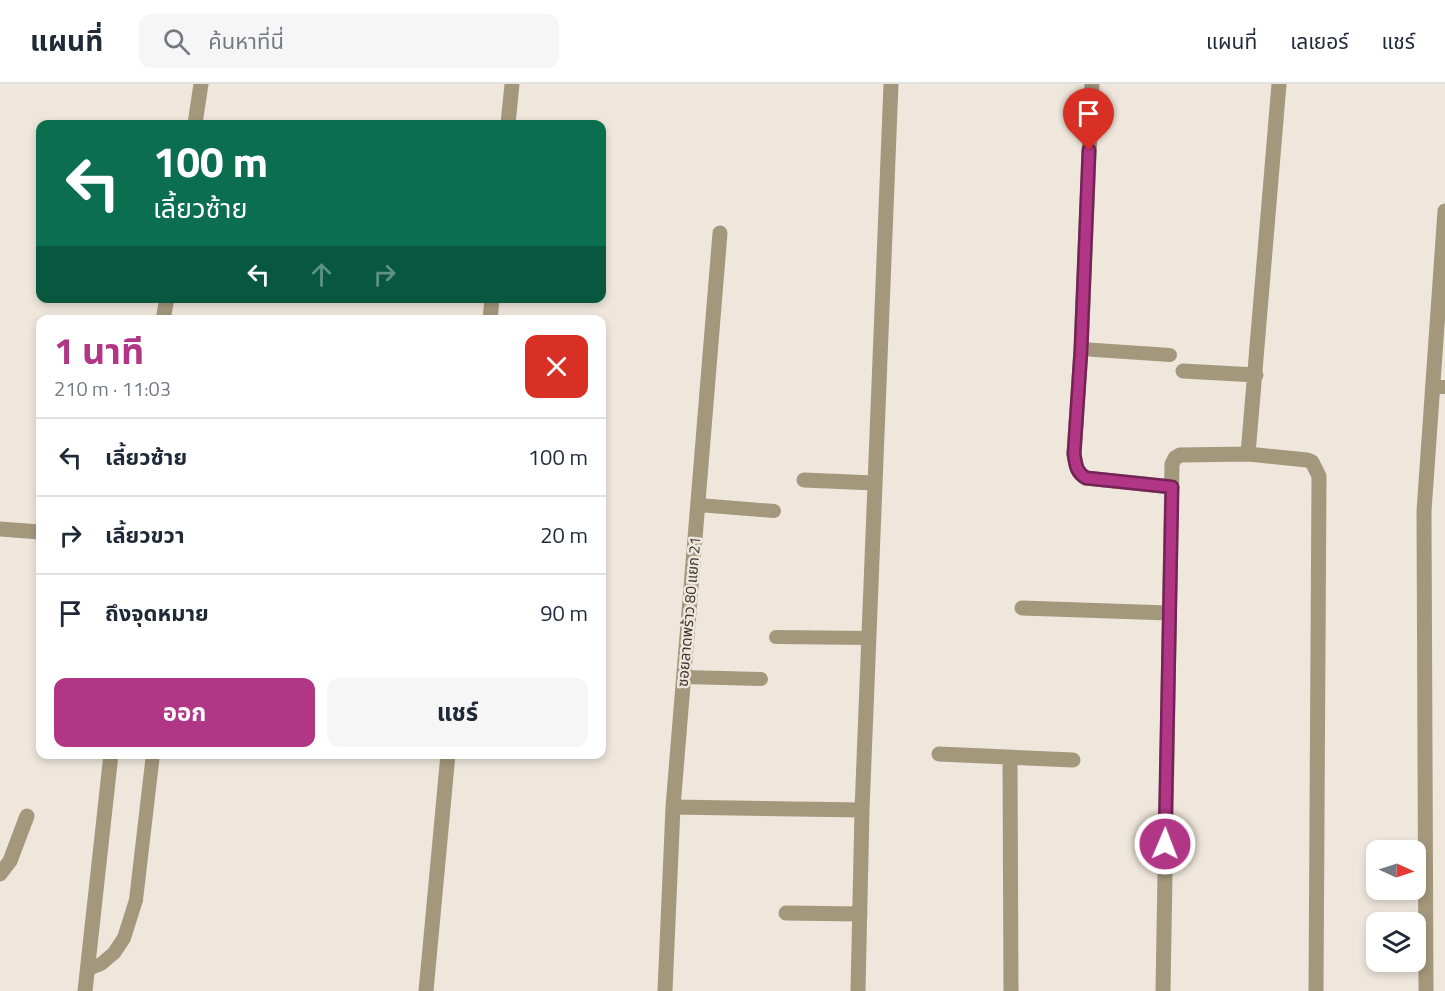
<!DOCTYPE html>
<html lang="th">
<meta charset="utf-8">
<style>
:root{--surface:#fff;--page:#f6f6f7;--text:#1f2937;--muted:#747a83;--line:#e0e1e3;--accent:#b23686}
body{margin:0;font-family:"Titillium Web","Noto Sans Thai",sans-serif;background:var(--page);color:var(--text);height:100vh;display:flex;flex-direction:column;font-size:22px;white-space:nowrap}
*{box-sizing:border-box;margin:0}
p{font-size:20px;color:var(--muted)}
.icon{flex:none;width:33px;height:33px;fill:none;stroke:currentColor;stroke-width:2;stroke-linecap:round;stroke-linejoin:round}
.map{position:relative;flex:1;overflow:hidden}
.panel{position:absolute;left:36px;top:231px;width:570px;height:444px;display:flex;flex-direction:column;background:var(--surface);border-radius:12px;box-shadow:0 3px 9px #0003}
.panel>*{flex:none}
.banner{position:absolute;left:36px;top:36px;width:570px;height:183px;border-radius:12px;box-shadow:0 3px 9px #0003;background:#0b6e4f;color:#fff;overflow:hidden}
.needle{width:39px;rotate:93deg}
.tools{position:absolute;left:1366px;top:756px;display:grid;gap:12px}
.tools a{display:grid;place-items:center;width:60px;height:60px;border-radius:12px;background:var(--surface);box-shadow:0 3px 9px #0003;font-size:30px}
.pin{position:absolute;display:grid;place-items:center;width:51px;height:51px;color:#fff;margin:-62px -26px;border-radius:50% 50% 50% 0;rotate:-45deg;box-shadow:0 0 6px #0007}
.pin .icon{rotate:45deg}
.me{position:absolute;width:66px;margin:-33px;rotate:1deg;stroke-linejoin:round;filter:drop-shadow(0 0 4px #0008)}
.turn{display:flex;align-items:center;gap:21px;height:126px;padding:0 18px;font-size:27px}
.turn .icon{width:78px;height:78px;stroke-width:2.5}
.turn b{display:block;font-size:42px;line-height:51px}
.lanes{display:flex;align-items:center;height:57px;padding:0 18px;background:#0003;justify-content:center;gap:30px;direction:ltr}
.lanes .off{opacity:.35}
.round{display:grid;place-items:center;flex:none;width:63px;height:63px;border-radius:12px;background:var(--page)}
.head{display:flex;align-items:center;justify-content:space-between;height:102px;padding:0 18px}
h1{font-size:36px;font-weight:700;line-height:45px;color:var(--accent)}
.cta{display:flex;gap:12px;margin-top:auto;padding:12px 18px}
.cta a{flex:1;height:69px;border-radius:12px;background:var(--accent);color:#fff;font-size:24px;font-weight:700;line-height:69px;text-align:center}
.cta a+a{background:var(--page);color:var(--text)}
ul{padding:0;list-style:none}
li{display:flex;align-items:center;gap:18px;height:78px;padding:0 18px;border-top:2px solid var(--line)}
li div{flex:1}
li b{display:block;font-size:22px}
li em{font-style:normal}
header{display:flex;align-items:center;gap:36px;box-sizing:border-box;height:84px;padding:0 30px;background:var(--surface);border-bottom:2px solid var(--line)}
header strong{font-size:28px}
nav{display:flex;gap:33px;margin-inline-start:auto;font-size:21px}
.search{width:420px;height:54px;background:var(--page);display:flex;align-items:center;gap:15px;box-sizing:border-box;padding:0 21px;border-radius:12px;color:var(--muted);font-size:22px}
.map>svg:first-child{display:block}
</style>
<header>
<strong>แผนที่</strong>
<div class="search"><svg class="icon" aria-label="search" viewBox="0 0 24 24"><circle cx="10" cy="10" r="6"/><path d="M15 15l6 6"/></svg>ค้นหาที่นี่</div>
<nav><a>แผนที่</a><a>เลเยอร์</a><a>แชร์</a></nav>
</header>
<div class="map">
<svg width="1445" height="907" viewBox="0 0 1445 907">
<rect width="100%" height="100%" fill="#efe7dc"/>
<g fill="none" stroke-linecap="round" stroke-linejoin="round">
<!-- lane -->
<path stroke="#a4987c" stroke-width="14" d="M1081,265L1170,271
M1432,303H1445
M698,421L774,427
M776,553L869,554
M684,593L761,595
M88,885L101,880L114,869L124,854L136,816L153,670"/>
<!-- street -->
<path stroke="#a4987c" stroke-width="15" d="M1092,0L1081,265L1074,370C1076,381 1076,388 1086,394L1172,403
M195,40L201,0
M508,40L512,0
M163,236L167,214
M490,236L492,214
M1183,287L1256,291
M1248,370L1279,0
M804,396L874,399
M0,445L40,448
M1022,524L1169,529
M939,670L1073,676
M1010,674L1011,907
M673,723L862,726
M0,790L10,777L27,732
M786,829L860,830
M85,907L111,670
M426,907L448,670
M665,907L673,723L720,149
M858,907L862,726L891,0
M1163,907L1172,380L1175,374L1180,371L1248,370L1307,376L1312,378L1319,392L1316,907
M1426,907L1424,427L1445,127"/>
</g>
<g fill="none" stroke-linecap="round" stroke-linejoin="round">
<!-- route casing -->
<g stroke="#742357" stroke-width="15">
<path id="route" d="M1089,66L1081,266L1074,370C1076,381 1076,388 1086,394L1172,403L1165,760"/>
</g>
<!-- route -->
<use href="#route" stroke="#b23686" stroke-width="10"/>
</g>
<g text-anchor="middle" stroke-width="5" stroke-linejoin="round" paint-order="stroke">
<!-- street labels -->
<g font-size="15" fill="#373430" stroke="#efe7dc">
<text transform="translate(689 528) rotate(-85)" y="5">ซอยลาดพร้าว 80 แยก 21</text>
</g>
</g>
</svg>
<div class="tools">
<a><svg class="needle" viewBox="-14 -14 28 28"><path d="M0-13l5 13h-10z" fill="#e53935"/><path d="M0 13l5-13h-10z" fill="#747a83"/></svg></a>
<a><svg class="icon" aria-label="layers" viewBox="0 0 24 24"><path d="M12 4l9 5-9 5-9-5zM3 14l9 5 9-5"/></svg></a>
</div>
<div class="pin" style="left:1089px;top:66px;background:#d93025"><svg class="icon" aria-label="arrive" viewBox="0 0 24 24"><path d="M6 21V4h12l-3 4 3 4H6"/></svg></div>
<svg class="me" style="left:1165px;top:760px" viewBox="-20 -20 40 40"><circle r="17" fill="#b23686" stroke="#fff" stroke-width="3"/><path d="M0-11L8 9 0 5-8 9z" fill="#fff"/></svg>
<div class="banner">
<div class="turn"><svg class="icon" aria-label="left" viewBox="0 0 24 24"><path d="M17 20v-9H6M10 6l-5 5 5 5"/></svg><div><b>100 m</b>เลี้ยวซ้าย</div></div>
<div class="lanes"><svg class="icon" aria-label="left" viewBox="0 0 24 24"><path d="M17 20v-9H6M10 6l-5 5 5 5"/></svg><svg class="icon off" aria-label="ahead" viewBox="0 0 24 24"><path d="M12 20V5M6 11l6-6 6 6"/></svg><svg class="icon off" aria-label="right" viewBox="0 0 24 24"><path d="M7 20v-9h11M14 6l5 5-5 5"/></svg></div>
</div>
<section class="panel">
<div class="head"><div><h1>1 นาที</h1><p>210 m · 11:03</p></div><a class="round" style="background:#d93025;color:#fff"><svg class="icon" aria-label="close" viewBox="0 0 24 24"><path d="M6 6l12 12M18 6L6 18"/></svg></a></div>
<ul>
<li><svg class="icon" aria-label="left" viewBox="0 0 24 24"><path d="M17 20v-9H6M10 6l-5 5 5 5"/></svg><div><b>เลี้ยวซ้าย</b></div><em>100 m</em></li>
<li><svg class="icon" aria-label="right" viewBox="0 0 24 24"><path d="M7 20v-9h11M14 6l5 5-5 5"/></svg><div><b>เลี้ยวขวา</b></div><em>20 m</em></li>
<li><svg class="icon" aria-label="arrive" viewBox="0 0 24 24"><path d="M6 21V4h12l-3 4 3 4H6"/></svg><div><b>ถึงจุดหมาย</b></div><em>90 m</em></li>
</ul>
<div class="cta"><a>ออก</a><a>แชร์</a></div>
</section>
</div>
